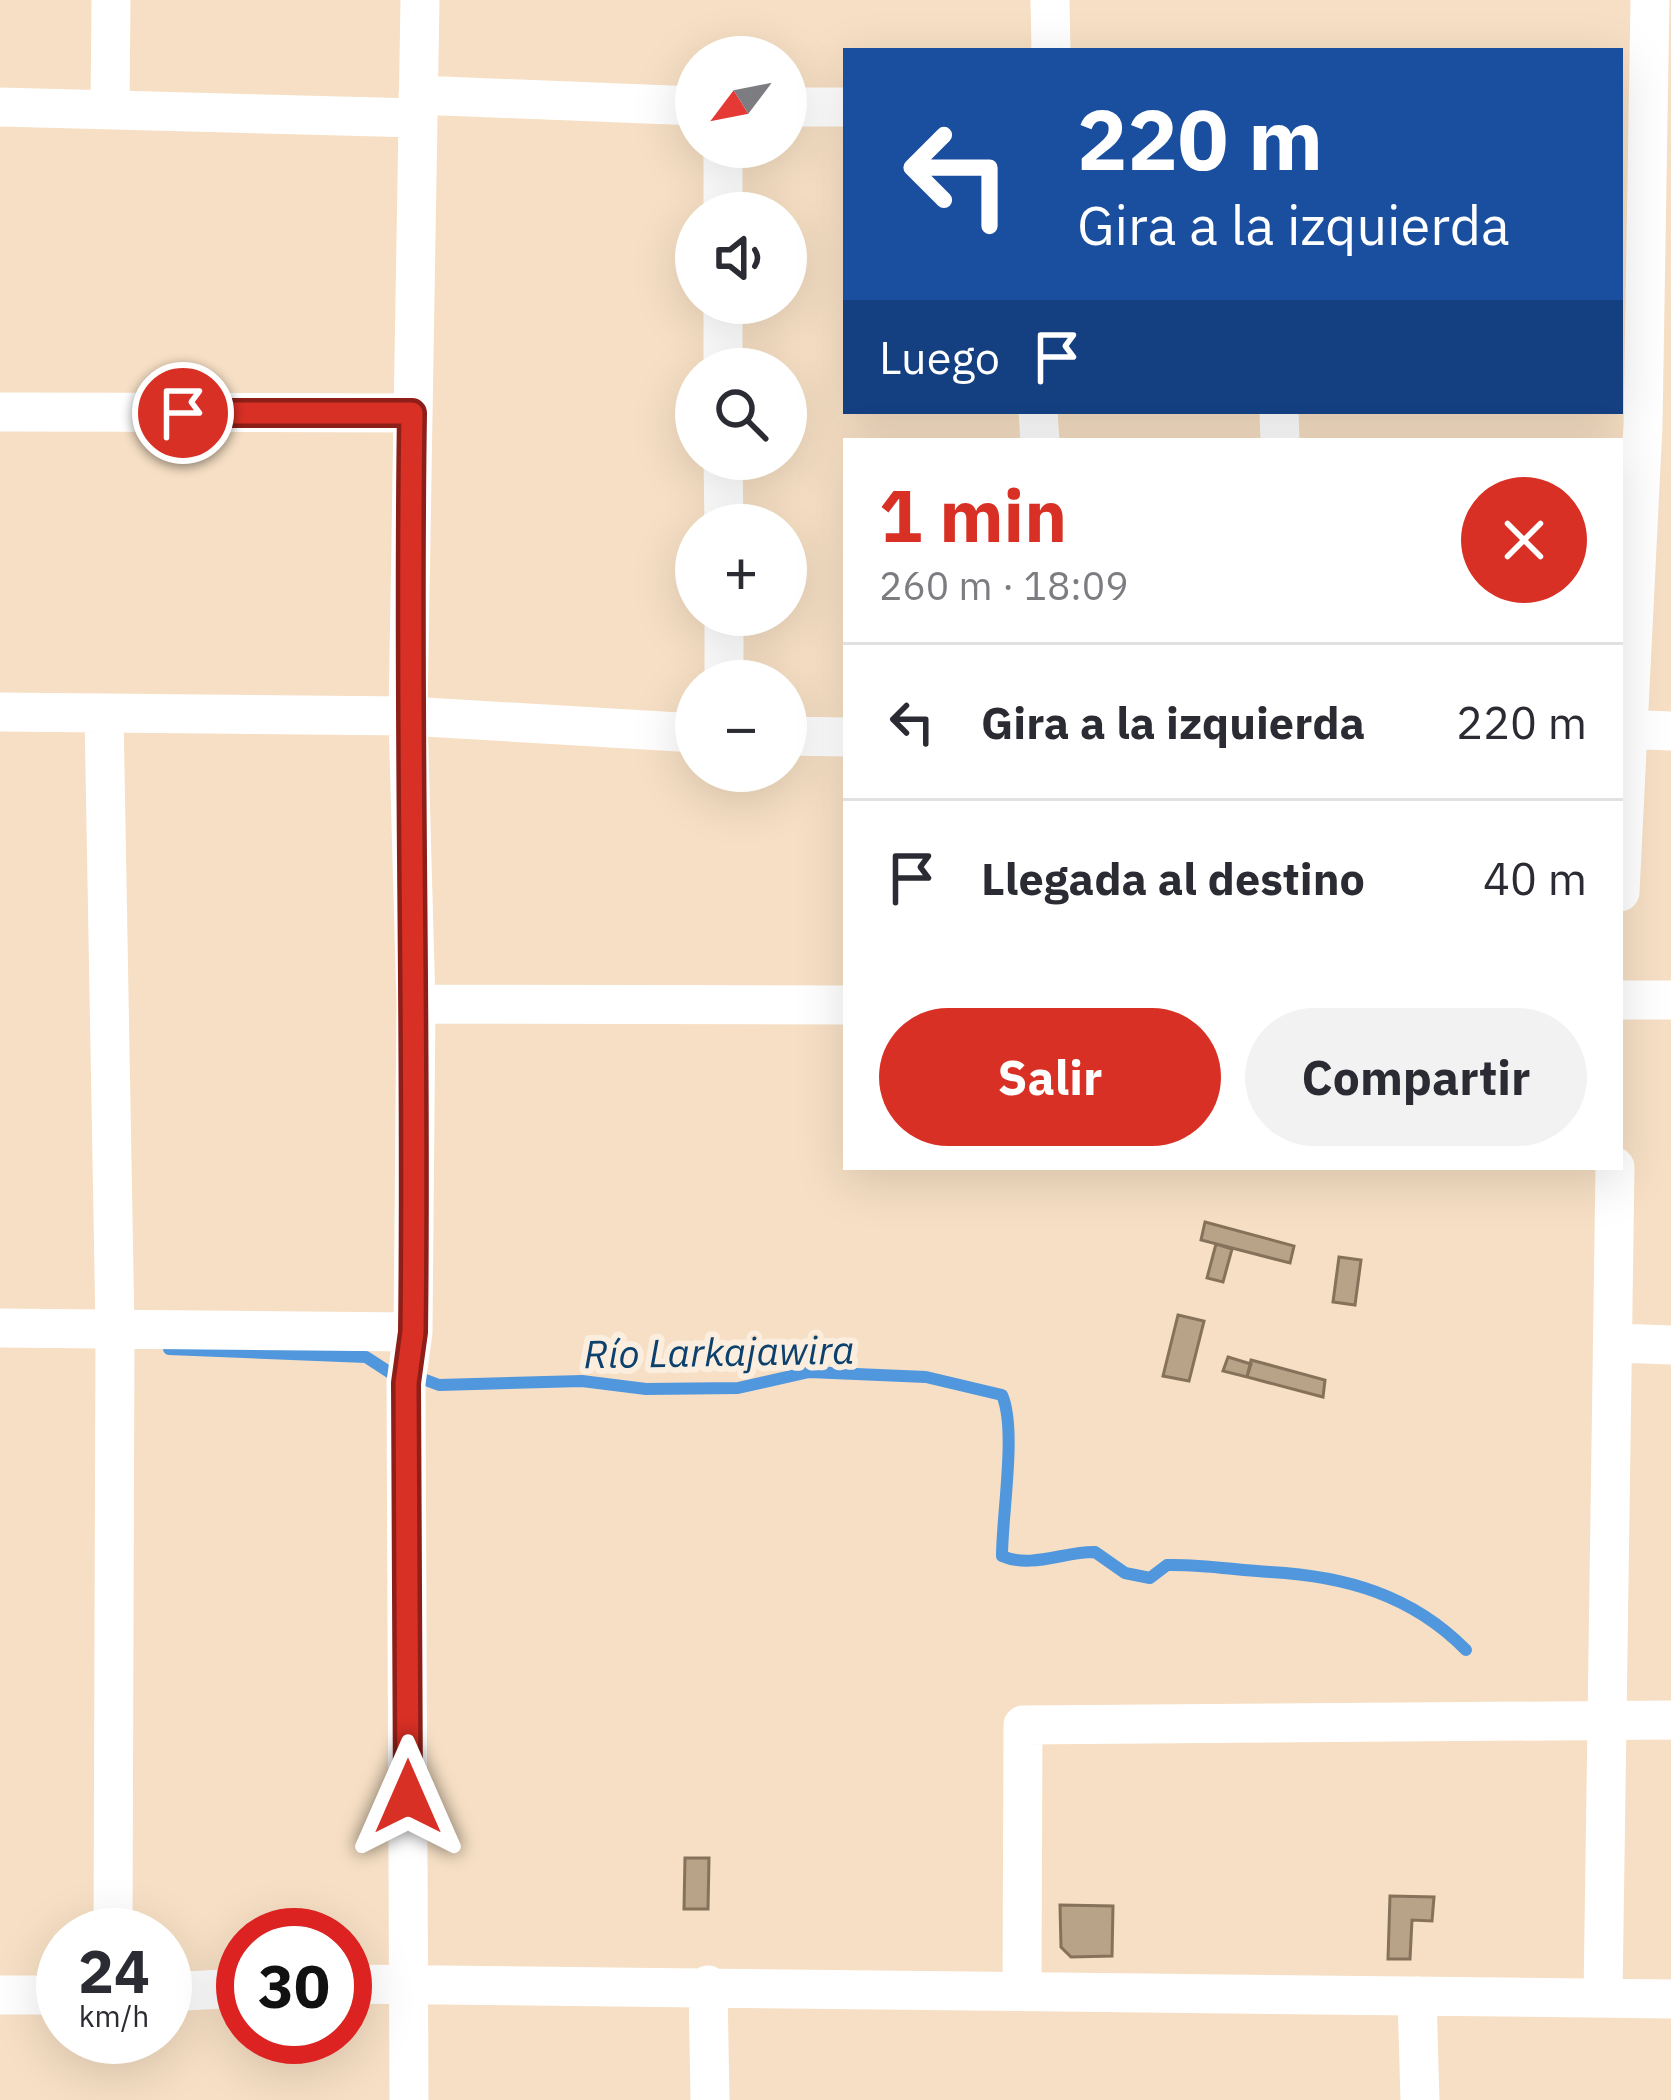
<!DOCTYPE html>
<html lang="es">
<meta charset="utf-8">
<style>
:root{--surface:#fff;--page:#f2f2f3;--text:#2b2b33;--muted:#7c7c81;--line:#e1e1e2;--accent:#d93025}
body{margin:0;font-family:"IBM Plex Sans",sans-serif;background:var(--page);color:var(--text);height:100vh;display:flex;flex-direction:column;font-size:45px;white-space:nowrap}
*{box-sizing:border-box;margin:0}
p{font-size:39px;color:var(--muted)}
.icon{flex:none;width:66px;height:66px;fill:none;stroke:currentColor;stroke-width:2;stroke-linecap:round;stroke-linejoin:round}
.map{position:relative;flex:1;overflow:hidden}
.side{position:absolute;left:843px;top:438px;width:780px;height:732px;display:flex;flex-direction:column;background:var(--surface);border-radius:0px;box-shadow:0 12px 48px #0002}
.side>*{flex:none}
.top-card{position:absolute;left:843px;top:48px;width:780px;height:366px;border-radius:0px;box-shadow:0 12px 48px #0002;background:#1a4fa0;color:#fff;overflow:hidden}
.needle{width:78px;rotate:238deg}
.buttons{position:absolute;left:675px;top:36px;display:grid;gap:24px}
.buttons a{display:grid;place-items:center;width:132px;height:132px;border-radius:50%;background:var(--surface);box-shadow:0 12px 48px #0002;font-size:60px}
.speed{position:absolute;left:36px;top:1908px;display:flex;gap:24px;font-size:60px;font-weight:700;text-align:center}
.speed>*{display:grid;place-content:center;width:156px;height:156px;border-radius:50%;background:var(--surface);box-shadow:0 12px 48px #0002;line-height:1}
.speed small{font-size:30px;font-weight:400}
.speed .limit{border:18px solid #d22;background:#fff;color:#111}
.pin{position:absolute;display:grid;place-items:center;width:102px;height:102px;color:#fff;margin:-51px;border:6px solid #fff;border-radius:50%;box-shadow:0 3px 12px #0007}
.me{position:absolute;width:132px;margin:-66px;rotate:0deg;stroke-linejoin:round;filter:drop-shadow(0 0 9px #0008)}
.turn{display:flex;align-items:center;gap:42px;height:252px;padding:0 36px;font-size:54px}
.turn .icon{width:156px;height:156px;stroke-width:2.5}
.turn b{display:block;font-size:84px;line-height:102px}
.then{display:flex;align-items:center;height:114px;padding:0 36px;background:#0003;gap:24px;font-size:45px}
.round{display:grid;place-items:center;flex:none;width:126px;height:126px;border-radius:63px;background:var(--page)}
.summary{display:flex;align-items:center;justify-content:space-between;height:204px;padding:0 36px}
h1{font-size:72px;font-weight:700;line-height:90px;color:var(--accent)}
.action{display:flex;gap:24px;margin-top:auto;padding:24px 36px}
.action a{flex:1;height:138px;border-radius:72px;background:var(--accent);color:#fff;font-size:48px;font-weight:700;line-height:138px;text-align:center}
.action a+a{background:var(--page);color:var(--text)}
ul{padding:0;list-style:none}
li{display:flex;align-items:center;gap:36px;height:156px;padding:0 36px;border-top:3px solid var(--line)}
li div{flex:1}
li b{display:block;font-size:45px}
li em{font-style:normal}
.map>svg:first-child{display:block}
</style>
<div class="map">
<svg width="1671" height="2100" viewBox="0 0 1671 2100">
<rect width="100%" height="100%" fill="#f6dfc4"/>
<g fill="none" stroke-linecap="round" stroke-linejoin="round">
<!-- stream -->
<path stroke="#5197de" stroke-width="12" d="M169,1349L366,1357L406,1383L423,1379L439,1385L582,1381L646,1389L738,1388L809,1372L926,1377L1002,1395C1017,1429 1002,1514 1002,1556C1031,1569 1066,1551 1095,1552L1125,1573L1150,1578L1167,1565C1202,1564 1235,1570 1270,1572C1345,1576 1412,1595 1466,1650"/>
</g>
<!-- building -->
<path fill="#b8a389" stroke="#86715a" stroke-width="3" d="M1205,1222L1294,1246L1290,1263L1201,1240Z
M1216,1244L1232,1249L1223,1282L1207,1278Z
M1339,1257L1361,1260L1355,1305L1333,1302Z
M1178,1315L1204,1321L1189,1381L1163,1376Z
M1228,1357L1251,1364L1247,1377L1223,1371Z
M1251,1360L1325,1380L1323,1397L1247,1377Z
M685,1858H709L708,1909H684Z
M1390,1896L1434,1897L1432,1921L1412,1920L1410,1959H1388Z
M1060,1905L1113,1906L1112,1956L1071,1957L1061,1947Z"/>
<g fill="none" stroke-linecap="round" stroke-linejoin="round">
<!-- minor -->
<path stroke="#fff" stroke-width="39" d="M1050,0L1051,51
M418,95L696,106
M0,107L417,118
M786,107H846
M110,110L111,0
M723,147V213
M723,303V369
M1038,411L1040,441
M1279,411L1280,441
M0,412L412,413
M723,459L724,525
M724,615V681
M0,712L408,716L696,733
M104,714L115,1328L113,1935
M1620,729L1671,731
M786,736L846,737
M1620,892L1643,425L1650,0
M1620,1000H1671
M416,1004L846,1005
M0,1328L413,1332
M1616,1343L1671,1345
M345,1984L1671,1999
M708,1985L710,2100
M1022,1990L1023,1725L1671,1720
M165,1992L243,1988
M0,1995H63
M1417,1996L1420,2100
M1603,1997L1615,1167
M409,2100L406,1383L413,1332L416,1004L408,716L420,0"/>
</g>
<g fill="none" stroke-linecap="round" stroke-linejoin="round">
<!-- route casing -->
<g stroke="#8d1f18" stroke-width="30">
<path id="route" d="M183,413H412C407,720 417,1026 413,1332L406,1383L408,1797"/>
</g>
<!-- route -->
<use href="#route" stroke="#d93025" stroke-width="21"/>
</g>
<g text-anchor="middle" stroke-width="12" stroke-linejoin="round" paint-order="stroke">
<!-- water labels -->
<g font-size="39" font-style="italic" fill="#0c406d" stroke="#fceede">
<text transform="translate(719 1352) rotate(-1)" y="14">Río Larkajawira</text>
</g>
</g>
</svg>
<div class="buttons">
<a><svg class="needle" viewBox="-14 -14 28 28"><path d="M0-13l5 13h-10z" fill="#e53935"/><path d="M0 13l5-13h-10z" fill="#7c7c81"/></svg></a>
<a><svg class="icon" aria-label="sound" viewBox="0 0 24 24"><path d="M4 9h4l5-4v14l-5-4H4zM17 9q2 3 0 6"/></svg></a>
<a><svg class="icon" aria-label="search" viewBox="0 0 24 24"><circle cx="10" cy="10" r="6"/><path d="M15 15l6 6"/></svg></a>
<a>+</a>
<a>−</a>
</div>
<div class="speed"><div>24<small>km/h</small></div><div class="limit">30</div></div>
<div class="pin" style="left:183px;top:413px;background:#d93025"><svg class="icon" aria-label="arrive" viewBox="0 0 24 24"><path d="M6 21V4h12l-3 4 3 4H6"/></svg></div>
<svg class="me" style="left:408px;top:1797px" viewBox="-20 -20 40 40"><path d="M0-17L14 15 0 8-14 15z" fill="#d93025" stroke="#fff" stroke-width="4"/></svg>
<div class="top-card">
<div class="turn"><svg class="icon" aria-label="left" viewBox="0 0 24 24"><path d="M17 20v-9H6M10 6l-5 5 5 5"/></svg><div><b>220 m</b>Gira a la izquierda</div></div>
<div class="then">Luego<svg class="icon" aria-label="arrive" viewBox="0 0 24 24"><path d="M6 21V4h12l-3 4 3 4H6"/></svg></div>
</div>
<section class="side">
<div class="summary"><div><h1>1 min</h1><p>260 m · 18:09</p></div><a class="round" style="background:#d93025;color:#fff"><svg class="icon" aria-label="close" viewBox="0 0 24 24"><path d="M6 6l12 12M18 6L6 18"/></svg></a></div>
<ul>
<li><svg class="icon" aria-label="left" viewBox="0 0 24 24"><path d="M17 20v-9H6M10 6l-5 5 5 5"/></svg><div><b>Gira a la izquierda</b></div><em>220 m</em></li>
<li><svg class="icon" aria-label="arrive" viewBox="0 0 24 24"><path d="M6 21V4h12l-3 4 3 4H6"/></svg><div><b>Llegada al destino</b></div><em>40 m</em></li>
</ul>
<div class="action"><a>Salir</a><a>Compartir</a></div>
</section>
</div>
